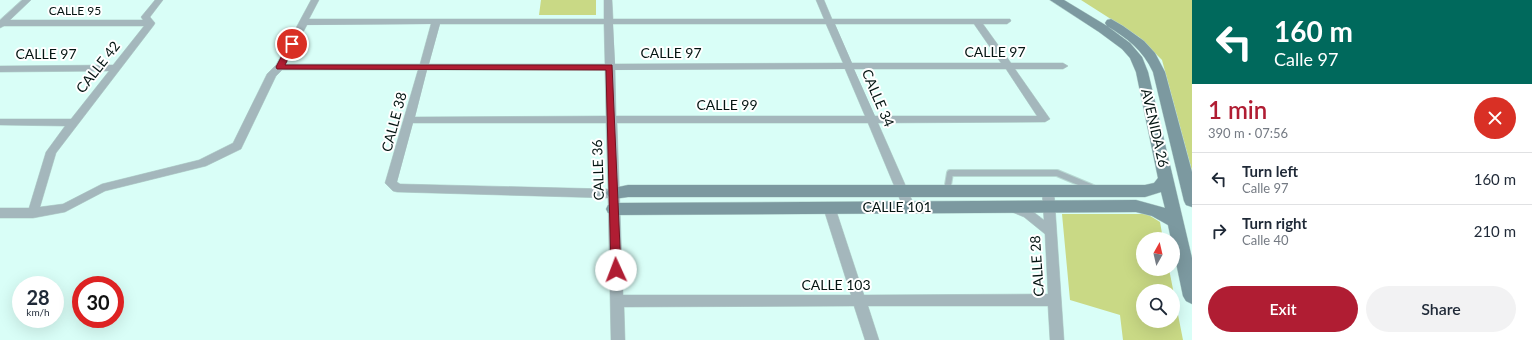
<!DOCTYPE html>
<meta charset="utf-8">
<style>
:root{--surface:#fff;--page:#f2f2f3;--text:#1f2937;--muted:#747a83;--line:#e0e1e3;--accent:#b01d33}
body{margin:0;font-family:Lato,sans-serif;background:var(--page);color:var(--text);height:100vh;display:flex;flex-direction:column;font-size:15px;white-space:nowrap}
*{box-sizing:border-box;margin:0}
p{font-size:13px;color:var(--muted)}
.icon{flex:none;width:22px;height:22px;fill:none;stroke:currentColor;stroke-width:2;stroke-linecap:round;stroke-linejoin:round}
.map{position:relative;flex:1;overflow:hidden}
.drawer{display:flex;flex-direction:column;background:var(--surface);width:340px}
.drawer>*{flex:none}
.top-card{background:#00695c;color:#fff;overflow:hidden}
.needle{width:26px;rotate:8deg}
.fabs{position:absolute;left:1136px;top:232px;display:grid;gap:8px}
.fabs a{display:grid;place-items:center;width:44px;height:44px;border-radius:50%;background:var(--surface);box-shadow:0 4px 16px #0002;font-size:20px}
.speed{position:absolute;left:12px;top:276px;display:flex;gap:8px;font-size:20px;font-weight:700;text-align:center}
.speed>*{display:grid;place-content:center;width:52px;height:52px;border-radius:50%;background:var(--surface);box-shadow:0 4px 16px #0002;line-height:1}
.speed small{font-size:10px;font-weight:400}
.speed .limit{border:6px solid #d22;background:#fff;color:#111}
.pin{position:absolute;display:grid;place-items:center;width:34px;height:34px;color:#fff;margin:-17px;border:2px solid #fff;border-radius:50%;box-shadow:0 1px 4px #0007}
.me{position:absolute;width:44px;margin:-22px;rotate:358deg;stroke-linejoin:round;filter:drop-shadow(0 0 3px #0008)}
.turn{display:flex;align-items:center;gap:14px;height:84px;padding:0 16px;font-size:18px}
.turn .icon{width:52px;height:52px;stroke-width:2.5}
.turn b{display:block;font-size:28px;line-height:34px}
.round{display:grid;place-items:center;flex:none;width:42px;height:42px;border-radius:21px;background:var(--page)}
.headline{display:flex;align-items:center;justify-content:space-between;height:68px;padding:0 16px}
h1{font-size:24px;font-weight:600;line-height:30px;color:var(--accent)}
.cta{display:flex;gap:8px;margin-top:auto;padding:8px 16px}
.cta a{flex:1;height:46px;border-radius:24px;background:var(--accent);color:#fff;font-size:16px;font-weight:600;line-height:46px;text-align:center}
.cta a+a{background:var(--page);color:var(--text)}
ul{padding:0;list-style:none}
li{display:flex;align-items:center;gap:12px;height:52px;padding:0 16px;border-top:1px solid var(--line)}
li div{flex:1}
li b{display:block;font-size:15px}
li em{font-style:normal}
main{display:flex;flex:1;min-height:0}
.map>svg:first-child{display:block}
</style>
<main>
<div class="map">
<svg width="1192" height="340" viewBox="0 0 1192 340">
<rect width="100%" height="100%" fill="#d9fef7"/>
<!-- green -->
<path fill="#c9d985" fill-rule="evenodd" d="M541,0H596V15H539Z
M1081,0H1192V171L1162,60L1139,37Z
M1062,214H1147L1160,222L1163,239H1143V269H1169L1183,340H1123L1120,315L1070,300ZM1143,291H1173V321H1143Z"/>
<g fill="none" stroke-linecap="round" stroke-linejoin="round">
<!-- lane casing -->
<g stroke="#b7d9d2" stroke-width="8">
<path id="lane" d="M947,191L950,173H1057L1093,188"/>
</g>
<!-- street casing -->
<g stroke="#b7d9d2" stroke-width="1">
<path id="street" d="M22,0H31L10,20H143L141,17L155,0H163L150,17L155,23L154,25L56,153L40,207L63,204L102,184L199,160L233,143L267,74L276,65L311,0H319L309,19H604V0H612L613,19H824L816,0H824L832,19H1010L1011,21L1007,24H983L1011,63H1063L1068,66L1063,69H1015L1050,119L1045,122L878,123L915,207L913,210L909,211L905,210L903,207L868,123H617L623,295H851L823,207L825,204L829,203L833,204L835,207L864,295L1048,294L1045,234L1024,217L1007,210L1005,207L1007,204C1019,200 1035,213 1044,220L1042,191L1044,188L1048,187L1052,188L1054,191L1064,340H1050L1048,306H868L879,340H865L854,306L624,307L625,340H611L608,198L397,192L393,191L385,183L418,70H282L276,76L241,149L206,166L105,191L65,212L33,218H0V208H29L46,152L65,126L0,125V119H71L109,71L0,72V66L113,65L144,26H4L0,28V20ZM431,24L420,64H286L307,25ZM440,24H604L605,64H429ZM613,24H826L843,63L615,64ZM835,24H974L1001,63H852ZM845,69L865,116H616L615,70ZM854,69H1006L1037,116H875ZM427,70H605L606,116L415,117ZM413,123H606L608,189L400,184L397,182Z"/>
</g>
<!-- secondary casing -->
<g stroke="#b7d9d2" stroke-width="1">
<path id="secondary" d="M1050,0H1064L1107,26L1130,43L1142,57L1148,72L1192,258V304L1186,301L1183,296L1173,248V239H1171L1168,225L1152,216L1136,212L614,215L608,213L606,209L608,205L614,203L1136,200L1165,208L1161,192L1145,197H628L614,199L609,197L606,193L609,189L628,185H1145L1154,183L1158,178L1136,72L1130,58L1122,49L1099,32Z
M1111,19L1123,26L1144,41L1155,53L1165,72L1192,172V207L1186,205L1184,201L1153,72C1143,50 1127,38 1107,26L1105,23L1107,20Z"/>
</g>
<!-- lane -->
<use href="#lane" stroke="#a4b7bc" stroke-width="6"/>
<!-- street -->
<use href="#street" fill="#a4b7bc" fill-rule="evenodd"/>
<!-- secondary -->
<use href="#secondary" fill="#7c99a0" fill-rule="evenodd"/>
</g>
<!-- route -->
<path fill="#b01d33" stroke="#721321" d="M292,42L295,44L285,65H612L621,270L620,273L616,275L612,273L611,270L606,70L277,69L276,67L288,44Z"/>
<g text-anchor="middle" stroke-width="4" stroke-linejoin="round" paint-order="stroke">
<!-- far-street labels -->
<g font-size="12" fill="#041512" stroke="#fff">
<text x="75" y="15">CALLE 95</text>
</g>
<!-- street labels -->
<g font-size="14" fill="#041512" stroke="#fff">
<text x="995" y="57">CALLE 97</text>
<text x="671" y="58">CALLE 97</text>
<text x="46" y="59">CALLE 97</text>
<text transform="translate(98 67) rotate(-52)" y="5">CALLE 42</text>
<text transform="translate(878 98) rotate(67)" y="5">CALLE 34</text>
<text x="727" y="110">CALLE 99</text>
<text transform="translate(394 122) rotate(-75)" y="5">CALLE 38</text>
<text transform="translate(1155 128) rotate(77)" y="5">AVENIDA 26</text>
<text transform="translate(598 170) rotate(-92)" y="5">CALLE 36</text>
<text x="897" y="212">CALLE 101</text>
<text transform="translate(1037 266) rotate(-94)" y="5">CALLE 28</text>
<text x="836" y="290">CALLE 103</text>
</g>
</g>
</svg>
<div class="fabs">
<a><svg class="needle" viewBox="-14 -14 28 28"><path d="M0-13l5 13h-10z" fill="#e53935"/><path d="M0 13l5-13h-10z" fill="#747a83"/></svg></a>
<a><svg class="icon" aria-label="search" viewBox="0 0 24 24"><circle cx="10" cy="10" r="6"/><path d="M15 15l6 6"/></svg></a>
</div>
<div class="speed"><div>28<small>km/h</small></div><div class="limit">30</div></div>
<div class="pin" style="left:292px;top:44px;background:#d93025"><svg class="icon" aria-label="arrive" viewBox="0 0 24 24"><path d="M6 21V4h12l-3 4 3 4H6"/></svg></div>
<svg class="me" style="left:616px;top:270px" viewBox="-20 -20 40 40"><circle r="19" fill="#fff"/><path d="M0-13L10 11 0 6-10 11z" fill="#b01d33"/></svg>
</div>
<section class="drawer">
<div class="top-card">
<div class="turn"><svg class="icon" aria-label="left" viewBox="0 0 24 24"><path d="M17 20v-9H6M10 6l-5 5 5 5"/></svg><div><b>160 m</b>Calle 97</div></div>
</div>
<div class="headline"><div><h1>1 min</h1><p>390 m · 07:56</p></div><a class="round" style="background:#d93025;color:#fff"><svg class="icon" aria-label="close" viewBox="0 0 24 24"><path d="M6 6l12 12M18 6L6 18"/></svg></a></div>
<ul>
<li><svg class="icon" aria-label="left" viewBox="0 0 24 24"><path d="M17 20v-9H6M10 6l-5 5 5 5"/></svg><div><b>Turn left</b><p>Calle 97</p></div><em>160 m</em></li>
<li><svg class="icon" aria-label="right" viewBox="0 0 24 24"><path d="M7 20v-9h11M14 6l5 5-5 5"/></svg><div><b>Turn right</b><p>Calle 40</p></div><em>210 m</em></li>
</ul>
<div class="cta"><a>Exit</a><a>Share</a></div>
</section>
</main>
